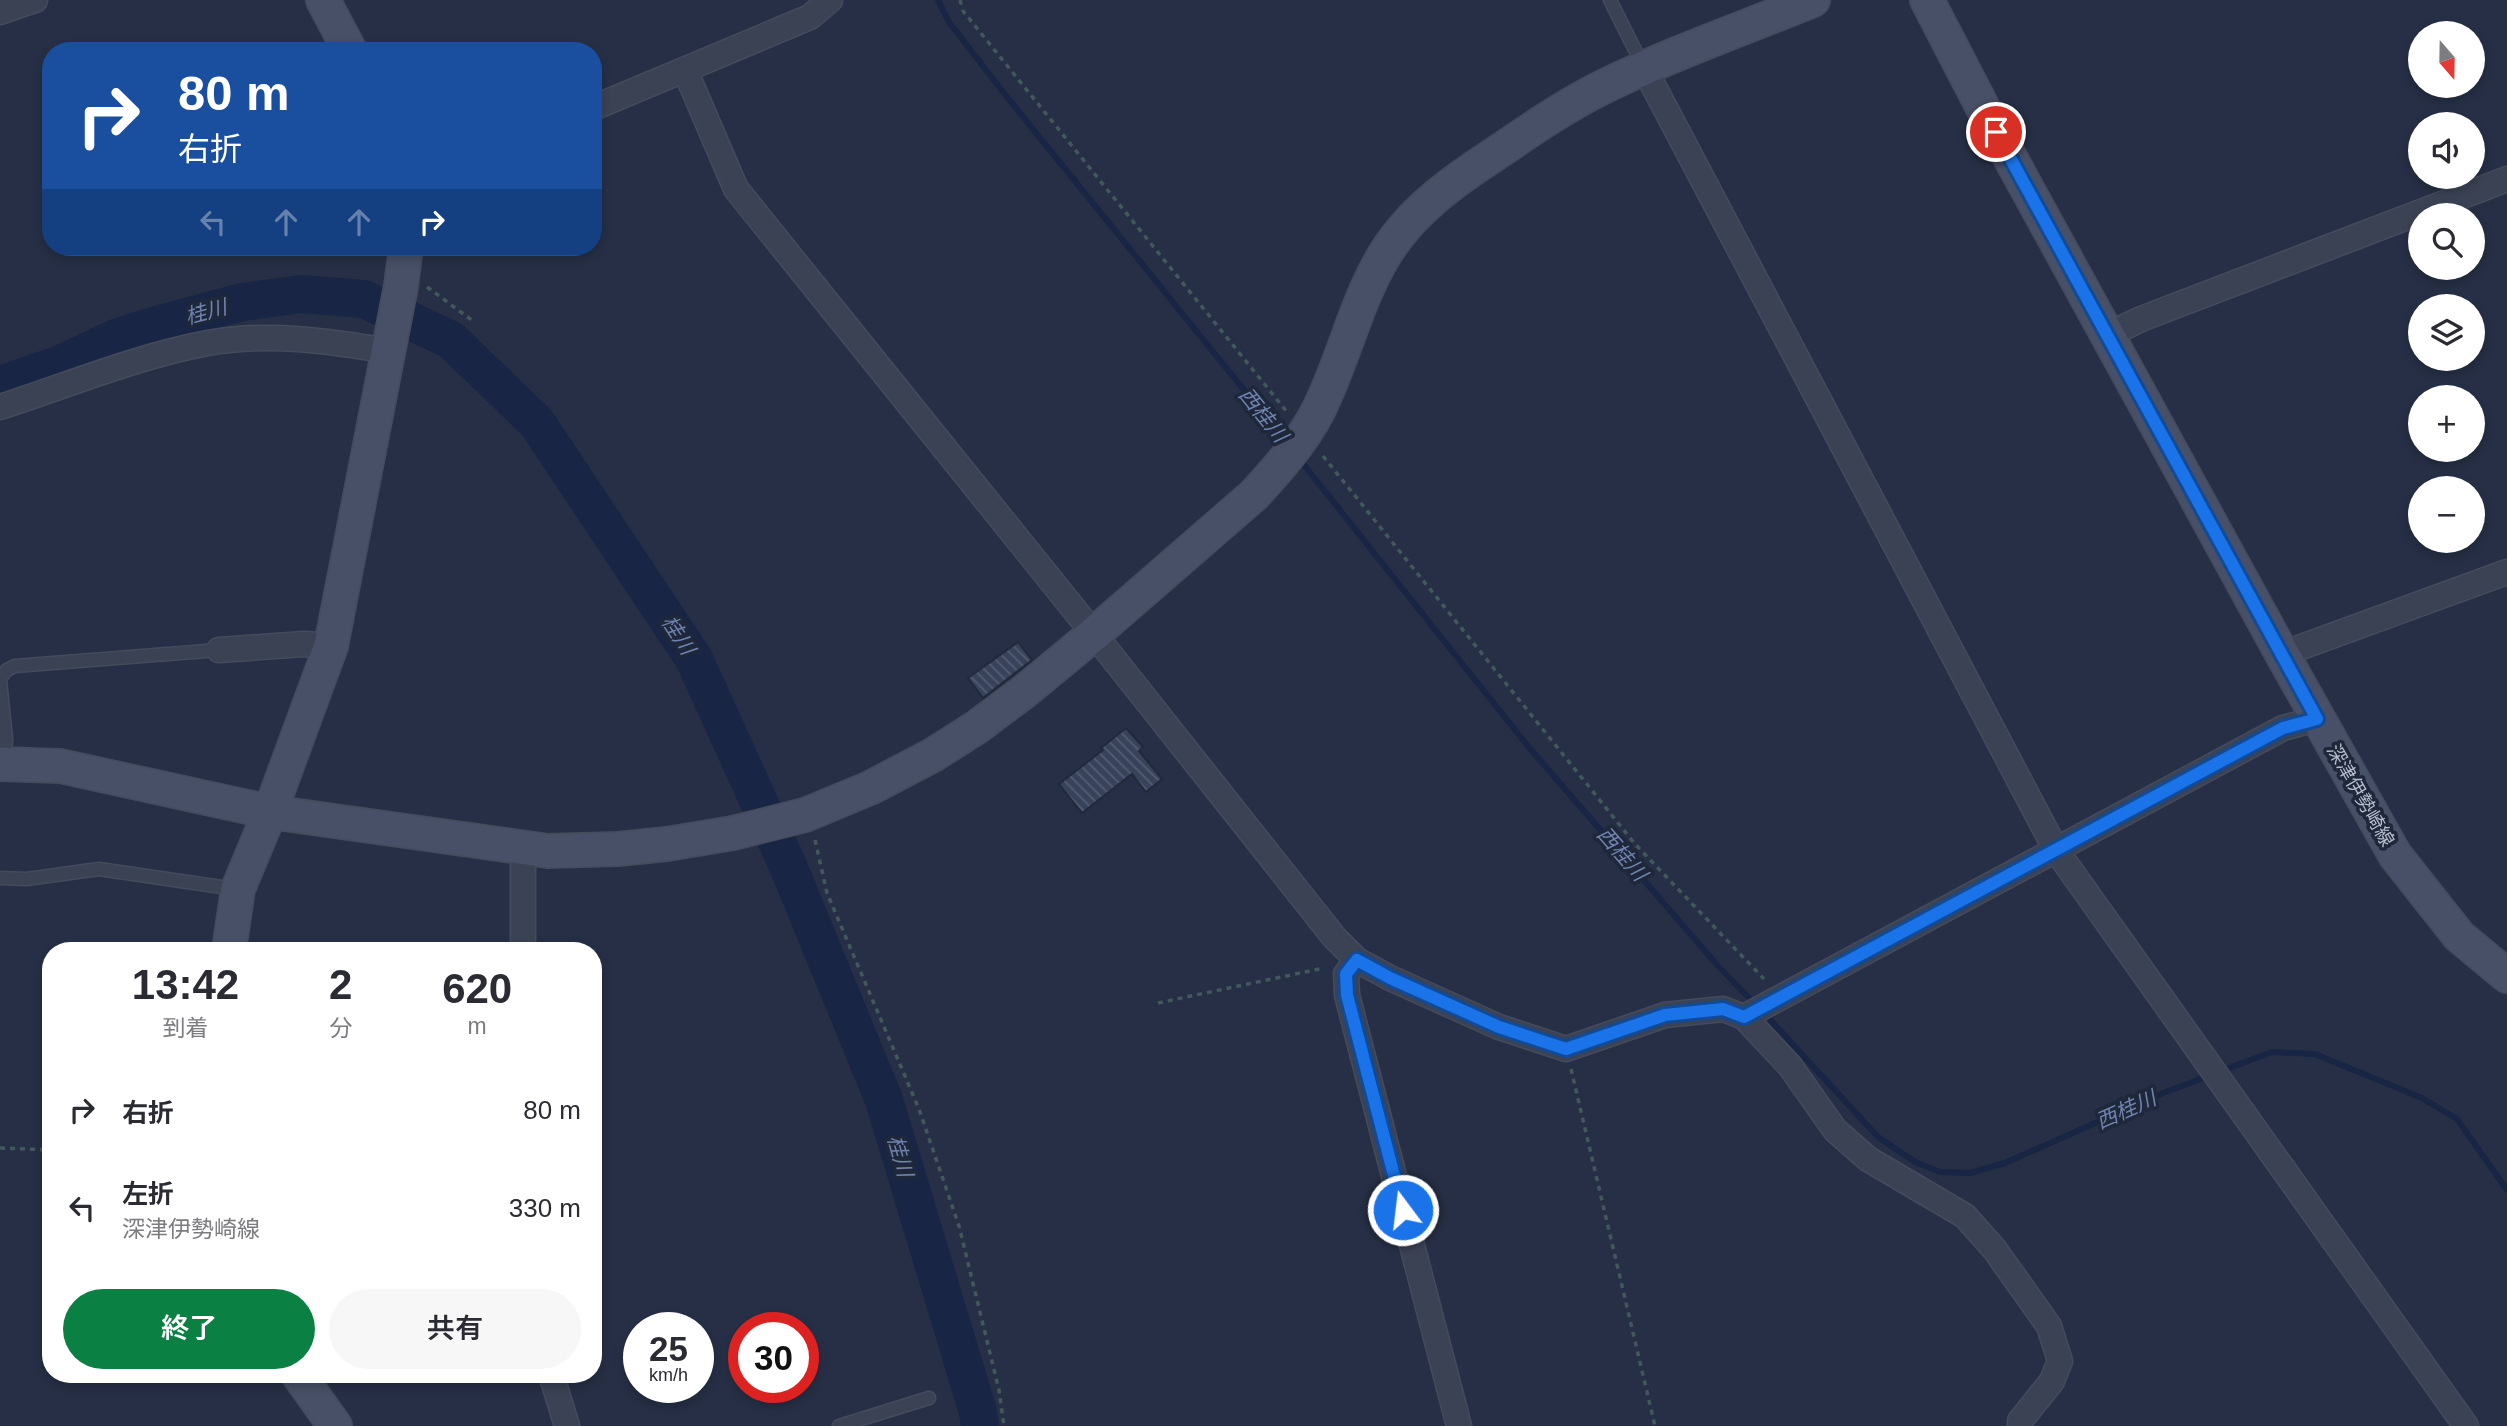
<!DOCTYPE html>
<html lang="ja">
<meta charset="utf-8">
<style>
:root{--surface:#fff;--page:#f7f7f7;--text:#2b2b33;--muted:#7c7c81;--accent:#0b8043}
body{margin:0;font-family:Arial,"Noto Sans JP",sans-serif;background:var(--page);color:var(--text);height:100vh;display:flex;flex-direction:column;font-size:26px;white-space:nowrap}
*{box-sizing:border-box;margin:0}
p{font-size:23px;color:var(--muted)}
.icon{flex:none;width:38px;height:38px;fill:none;stroke:currentColor;stroke-width:2;stroke-linecap:round;stroke-linejoin:round}
.map{position:relative;flex:1;overflow:hidden}
.panel{position:absolute;left:42px;top:942px;width:560px;height:441px;display:flex;flex-direction:column;background:var(--surface);border-radius:28px;box-shadow:0 4px 10px #0003}
.panel>*{flex:none}
.hud{position:absolute;left:42px;top:42px;width:560px;height:214px;border-radius:28px;box-shadow:0 4px 10px #0003;background:#1a4fa0;color:#fff;overflow:hidden}
.needle{width:46px;rotate:160deg}
.fabs{position:absolute;left:2408px;top:21px;display:grid;gap:14px}
.fabs a{display:grid;place-items:center;width:77px;height:77px;border-radius:50%;background:var(--surface);box-shadow:0 4px 10px #0003;font-size:35px}
.speed{position:absolute;left:623px;top:1312px;display:flex;gap:14px;font-size:35px;font-weight:700;text-align:center}
.speed>*{display:grid;place-content:center;width:91px;height:91px;border-radius:50%;background:var(--surface);box-shadow:0 4px 10px #0003;line-height:1}
.speed small{font-size:18px;font-weight:400}
.speed .limit{border:10px solid #d22;background:#fff;color:#111}
.pin{position:absolute;display:grid;place-items:center;width:60px;height:60px;color:#fff;margin:-30px;border:4px solid #fff;border-radius:50%;box-shadow:0 2px 7px #0007}
.me{position:absolute;width:77px;margin:-38px;rotate:345deg;stroke-linejoin:round;filter:drop-shadow(0 0 5px #0008)}
.turn{display:flex;align-items:center;gap:24px;height:147px;padding:0 21px;font-size:32px}
.turn .icon{width:91px;height:91px;stroke-width:2.5}
.turn b{display:block;font-size:49px;line-height:60px}
.lanes{display:flex;align-items:center;height:66px;padding:0 21px;background:#0003;justify-content:center;gap:35px;direction:ltr}
.lanes .off{opacity:.35}
.eta{display:flex;justify-content:space-evenly;align-items:center;height:119px;text-align:center}
.eta b{font-size:42px;font-weight:600;line-height:49px}
.button{display:flex;gap:14px;margin-top:auto;padding:14px 21px}
.button a{flex:1;height:80px;border-radius:42px;background:var(--accent);color:#fff;font-size:28px;font-weight:600;line-height:80px;text-align:center}
.button a+a{background:var(--page);color:var(--text)}
ul{padding:0;list-style:none}
li{display:flex;align-items:center;gap:21px;height:98px;padding:0 21px}
li div{flex:1}
li b{display:block;font-size:26px}
li em{font-style:normal}
.map>svg:first-child{display:block}
</style>
<div class="map">
<svg width="2507" height="1426" viewBox="0 0 2507 1426">
<defs>
<pattern id="building-back-hatch" width="6" height="6" patternUnits="userSpaceOnUse" patternTransform="scale(1.75)"><rect width="6" height="6" fill="#38435b"/><path d="M-1 5l2 2M0 0l6 6M5-1l2 2" fill="none" stroke="#535c71"/></pattern>
</defs>
<rect width="100%" height="100%" fill="#262f45"/>
<g fill="none" stroke-linecap="round" stroke-linejoin="round">
<!-- stream -->
<path stroke="#182544" stroke-width="6" d="M938,0L949,22L1007,97L1287,443
M1300,460L1527,745L1718,966L1755,1004
M1763,1012L1878,1137L1915,1162L1940,1172L1970,1173L2005,1163L2163,1093L2211,1075
M2221,1071L2272,1052L2315,1054L2422,1098L2457,1119L2507,1190"/>
<!-- river -->
<path stroke="#182544" stroke-width="38" d="M0,385L61,364L118,337L156,325L242,302L301,294L315,295L364,299L451,340L537,423L694,659L788,866L884,1100L978,1412L980,1426"/>
</g>
<!-- building -->
<path fill="url(#building-back-hatch)" stroke="#21293b" stroke-width="2" d="M1018,642L1032,660L983,698L968,678Z
M1126,728L1143,747L1139,751L1162,779L1146,792L1132,774L1082,813L1059,784L1103,750L1101,748Z"/>
<g fill="none" stroke-linecap="round" stroke-linejoin="round">
<!-- lane casing -->
<g stroke="#444b5d" stroke-width="15">
<path id="lane" d="M1610,0L1644,68
M0,678L7,670L15,666L219,650
M0,680L6,738L5,764
M0,878L27,879L99,869L235,889
M839,1426L929,1398"/>
</g>
<!-- street casing -->
<g stroke="#444b5d" stroke-width="27">
<path id="street" d="M0,12L35,0
M1644,68L2056,850L2466,1426
M685,70L736,189L1094,634L1334,937L1357,960L1390,978L1499,1027L1566,1049L1665,1015L1723,1009L1744,1017L2283,728L2317,719
M593,108L810,17L830,0
M2108,335L2141,319L2507,179
M0,407C68,385 138,356 208,343C267,332 330,341 388,351
M219,650L304,644L331,646
M2282,654L2507,572
M523,950V848
M1357,960L1346,974L1347,995L1459,1426
M1744,1017L1790,1066L1835,1130L1868,1159L1965,1216L1995,1250L2049,1326L2060,1361L2052,1381L2020,1421V1426
M551,1374L567,1426"/>
</g>
<!-- secondary casing -->
<g stroke="#444b5d" stroke-width="36">
<path id="secondary" d="M323,0L350,51
M1927,0L1984,110L2282,654L2395,855L2459,936L2507,976
M0,764L60,766L270,812L548,851L618,849L667,844L733,833L805,815L870,788L933,755L977,727L1025,691L1094,634L1254,495C1278,469 1302,442 1318,411C1344,360 1355,303 1385,254C1412,210 1455,180 1498,152C1533,128 1568,104 1607,85C1673,53 1744,28 1813,0
M229,950L238,889L270,812L331,646L401,286L406,247
M298,1374L335,1426"/>
</g>
<!-- path -->
<path stroke="#42585d" stroke-width="3.5" stroke-dasharray="5 5" stroke-linecap="butt" d="M960,0L963,11L1287,412
M427,287L473,321
M1323,456L1635,844L1764,979
M815,840L827,893L919,1109L959,1226L999,1390L1004,1426
M1158,1003L1324,968
M1571,1069L1655,1426
M0,1148L51,1150"/>
<!-- lane -->
<use href="#lane" stroke="#3b4254" stroke-width="12"/>
<!-- street -->
<use href="#street" stroke="#3b4254" stroke-width="24"/>
<!-- secondary -->
<use href="#secondary" stroke="#485067" stroke-width="33"/>
</g>
<g fill="none" stroke-linecap="round" stroke-linejoin="round">
<!-- route casing -->
<g stroke="#114b97" stroke-width="18">
<path id="route" d="M1403,1210L1347,995L1346,974L1357,960L1390,978L1499,1027L1566,1049L1665,1015L1723,1009L1744,1017L2283,728L2317,719L1996,132"/>
</g>
<!-- route -->
<use href="#route" stroke="#1a73e8" stroke-width="12"/>
</g>
<g text-anchor="middle" stroke-width="7" stroke-linejoin="round" paint-order="stroke">
<!-- street labels -->
<g font-size="19" fill="#b8becd" stroke="#1f273a">
<text transform="translate(2361 795) rotate(60)" y="7">深津伊勢崎線</text>
</g>
<!-- water labels -->
<g font-size="21" font-style="italic" fill="#7083ae" stroke="#1f273a">
<text transform="translate(206 312) rotate(-15)" y="7">桂川</text>
<text transform="translate(1263 415) rotate(51)" y="7">西桂川</text>
<text transform="translate(678 635) rotate(57)" y="7">桂川</text>
<text transform="translate(1622 854) rotate(49)" y="7">西桂川</text>
<text transform="translate(2126 1110) rotate(-24)" y="7">西桂川</text>
<text transform="translate(900 1156) rotate(74)" y="7">桂川</text>
</g>
</g>
</svg>
<div class="fabs">
<a><svg class="needle" viewBox="-14 -14 28 28"><path d="M0-13l5 13h-10z" fill="#e53935"/><path d="M0 13l5-13h-10z" fill="#7c7c81"/></svg></a>
<a><svg class="icon" aria-label="sound" viewBox="0 0 24 24"><path d="M4 9h4l5-4v14l-5-4H4zM17 9q2 3 0 6"/></svg></a>
<a><svg class="icon" aria-label="search" viewBox="0 0 24 24"><circle cx="10" cy="10" r="6"/><path d="M15 15l6 6"/></svg></a>
<a><svg class="icon" aria-label="layers" viewBox="0 0 24 24"><path d="M12 4l9 5-9 5-9-5zM3 14l9 5 9-5"/></svg></a>
<a>+</a>
<a>−</a>
</div>
<div class="speed"><div>25<small>km/h</small></div><div class="limit">30</div></div>
<div class="pin" style="left:1996px;top:132px;background:#d93025"><svg class="icon" aria-label="arrive" viewBox="0 0 24 24"><path d="M6 21V4h12l-3 4 3 4H6"/></svg></div>
<svg class="me" style="left:1403px;top:1210px" viewBox="-20 -20 40 40"><circle r="17" fill="#1a73e8" stroke="#fff" stroke-width="3"/><path d="M0-11L8 9 0 5-8 9z" fill="#fff"/></svg>
<div class="hud">
<div class="turn"><svg class="icon" aria-label="right" viewBox="0 0 24 24"><path d="M7 20v-9h11M14 6l5 5-5 5"/></svg><div><b>80 m</b>右折</div></div>
<div class="lanes"><svg class="icon off" aria-label="left" viewBox="0 0 24 24"><path d="M17 20v-9H6M10 6l-5 5 5 5"/></svg><svg class="icon off" aria-label="ahead" viewBox="0 0 24 24"><path d="M12 20V5M6 11l6-6 6 6"/></svg><svg class="icon off" aria-label="ahead" viewBox="0 0 24 24"><path d="M12 20V5M6 11l6-6 6 6"/></svg><svg class="icon" aria-label="right" viewBox="0 0 24 24"><path d="M7 20v-9h11M14 6l5 5-5 5"/></svg></div>
</div>
<section class="panel">
<div class="eta">
<div><b>13:42</b><p>到着</p></div>
<div><b>2</b><p>分</p></div>
<div><b>620</b><p>m</p></div>
</div>
<ul>
<li><svg class="icon" aria-label="right" viewBox="0 0 24 24"><path d="M7 20v-9h11M14 6l5 5-5 5"/></svg><div><b>右折</b></div><em>80 m</em></li>
<li><svg class="icon" aria-label="left" viewBox="0 0 24 24"><path d="M17 20v-9H6M10 6l-5 5 5 5"/></svg><div><b>左折</b><p>深津伊勢崎線</p></div><em>330 m</em></li>
</ul>
<div class="button"><a>終了</a><a>共有</a></div>
</section>
</div>
